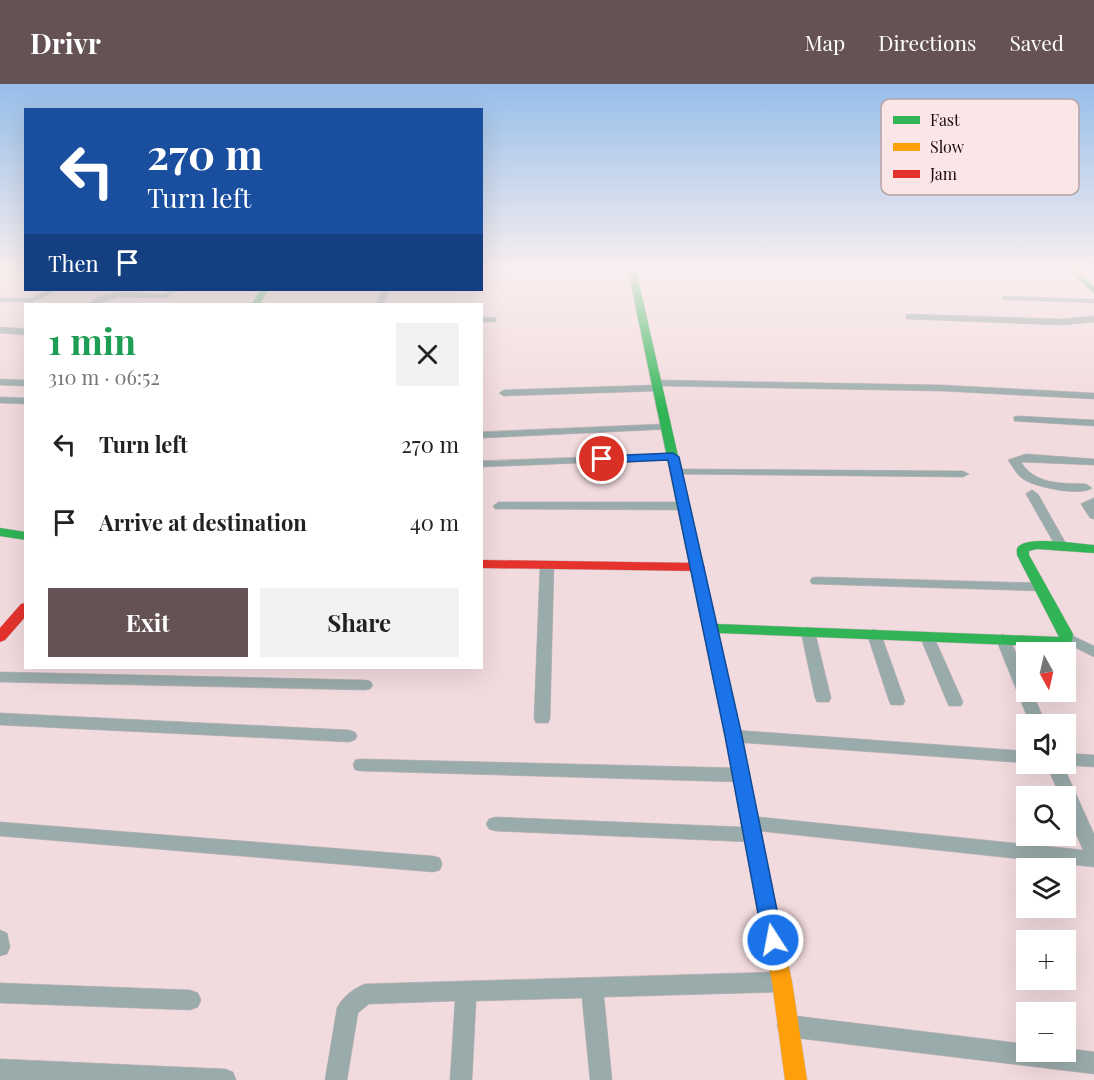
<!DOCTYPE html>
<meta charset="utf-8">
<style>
:root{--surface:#fff;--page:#f2f2f2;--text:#222;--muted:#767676;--accent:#655255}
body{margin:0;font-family:"Playfair Display",serif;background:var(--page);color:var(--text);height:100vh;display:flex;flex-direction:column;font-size:22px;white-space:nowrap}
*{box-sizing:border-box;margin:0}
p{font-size:20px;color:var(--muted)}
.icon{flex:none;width:33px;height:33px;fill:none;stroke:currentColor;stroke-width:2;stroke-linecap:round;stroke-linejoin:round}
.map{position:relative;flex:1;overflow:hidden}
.drawer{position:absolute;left:24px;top:219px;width:459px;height:366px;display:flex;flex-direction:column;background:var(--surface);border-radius:0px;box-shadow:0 6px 24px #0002}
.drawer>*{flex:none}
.hud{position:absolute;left:24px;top:24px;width:459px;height:183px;border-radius:0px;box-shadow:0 6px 24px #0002;background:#1a4fa0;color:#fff;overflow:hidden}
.needle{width:39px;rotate:172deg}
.controls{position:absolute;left:1016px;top:558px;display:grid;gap:12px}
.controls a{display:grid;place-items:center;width:60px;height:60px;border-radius:0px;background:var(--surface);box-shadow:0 6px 24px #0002;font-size:30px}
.pin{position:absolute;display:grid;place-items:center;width:51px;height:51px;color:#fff;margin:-26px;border:3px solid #fff;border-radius:50%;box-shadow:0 2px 6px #0007}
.me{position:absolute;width:66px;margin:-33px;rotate:349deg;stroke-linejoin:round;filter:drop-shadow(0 0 4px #0008)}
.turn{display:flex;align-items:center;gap:21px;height:126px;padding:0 24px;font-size:27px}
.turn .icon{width:78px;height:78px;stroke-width:2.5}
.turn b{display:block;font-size:42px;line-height:51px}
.then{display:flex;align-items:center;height:57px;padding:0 24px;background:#0003;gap:12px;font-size:22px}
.round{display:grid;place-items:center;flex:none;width:63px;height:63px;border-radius:0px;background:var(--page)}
.head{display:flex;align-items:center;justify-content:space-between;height:102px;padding:0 24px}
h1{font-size:36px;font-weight:700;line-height:45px;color:#1e9e55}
.button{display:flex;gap:12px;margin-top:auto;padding:12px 24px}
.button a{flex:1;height:69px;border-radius:0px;background:var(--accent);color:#fff;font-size:24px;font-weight:700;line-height:69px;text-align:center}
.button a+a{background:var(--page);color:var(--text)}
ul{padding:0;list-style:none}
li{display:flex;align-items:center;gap:18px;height:78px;padding:0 24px}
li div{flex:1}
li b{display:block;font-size:22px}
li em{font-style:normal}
header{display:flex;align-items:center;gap:36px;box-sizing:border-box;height:84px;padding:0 30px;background:var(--accent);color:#fff}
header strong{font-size:28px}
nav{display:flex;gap:33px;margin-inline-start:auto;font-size:21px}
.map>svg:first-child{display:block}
</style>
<header>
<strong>Drivr</strong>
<nav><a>Map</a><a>Directions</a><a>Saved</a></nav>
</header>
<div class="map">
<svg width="1094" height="996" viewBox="0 0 1094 996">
<rect width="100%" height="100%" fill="#f2dbde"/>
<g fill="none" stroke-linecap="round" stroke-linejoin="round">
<!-- street casing -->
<g stroke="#c9b7ba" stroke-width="1">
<path id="street" d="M48,206H57L33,218H0V214H32Z
M170,206H178L166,214L118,213L97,220H88C108,202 139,210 164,210Z
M382,206H390L384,220H376Z
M1003,212L1094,215V219L1006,216H1003Z
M909,230L1061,235L1094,232V238L1061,241L906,235V231Z
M493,233L496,234V238H482V234Z
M0,243L26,245V251L0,249Z
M0,295L26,296V302L0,301Z
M657,296L942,301L1094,309V315L942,307L662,302L661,306L658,307L504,312L499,309L504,306L654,301L652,299Z
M0,313L26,314V320L0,319Z
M1018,332L1094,336V342L1014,337V333Z
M666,340L671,343L670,345L482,354V348Z
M673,370L677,371V375L482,383V377Z
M1026,370L1094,375V381L1021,378C1035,401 1062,399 1086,400L1092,404C1081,413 1034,403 1023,395C1016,390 1013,383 1008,376Z
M676,385L963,387L969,390L963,393L672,390L670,388Z
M1032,406L1038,410L1068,463L1067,466L1062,467L1056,463L1026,410Z
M1094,414V435L1090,434L1081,420Z
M499,418H684L690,422L684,426L495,425L493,422Z
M547,477L554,481L550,635L548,639H536L534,635L540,481Z
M817,493L1040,499L1047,503L1040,507L812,500L810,497L812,494Z
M808,543L815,548L831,614L829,618H817L815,614L801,548Z
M874,545L881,550L905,617L903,621H891L889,617L867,550Z
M927,548L934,553L963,618L961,622H949L947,618L920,553Z
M1067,549L1094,562V573L1062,557L1060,554Z
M1003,550L1010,555L1026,592V608H1032L1046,640H1030L996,555Z
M0,588L365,596L370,597L373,601L370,605L365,606L0,598Z
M0,629L349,646L355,648L357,652L355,656L349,658L0,641Z
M733,646L1026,667V679L733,658L727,656L725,652L727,648Z
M1065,669L1094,671V683L1063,681L1094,750V783L759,747L761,751L758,756L752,758L495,747L489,745L486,740L489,735L495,733L742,743L740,739L743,734L749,732L1083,766L1065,725V712H1060L1046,680H1065Z
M361,675L740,684L746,686L749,691L746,696L740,698L361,687L355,686L353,681L355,676Z
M0,738L433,772L440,774L442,780L440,786L433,788L0,752Z
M0,846L7,849L10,863L7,870L0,872Z
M782,888L789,891L792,898L789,905L782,908L604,913L612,996H590L582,914L476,917L472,996H450L455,917L369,920L358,929L347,996H325L337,924C342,913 354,904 365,900Z
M0,899L190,906L198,909L201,916L198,923L190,926L0,919Z
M788,931L1026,960V968H1065V964L1094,968V990L788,953L780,949L777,942L780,935Z
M0,975L225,985L233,988L236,996H0Z"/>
</g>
<!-- fast casing -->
<g stroke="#c9b7ba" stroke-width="1">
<path id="fast" d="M0,186H26V189H0Z
M628,186H636L716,540L1059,553L1017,471C1017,468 1016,464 1019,462C1031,452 1078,460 1094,461V469L1037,465L1029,467V471L1073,550L1072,557L1062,563L718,549L777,825L774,831L767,834L760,831L757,825L725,652Z
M1068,186H1077L1094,203V209Z
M260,206H268L260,220H252Z
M0,444L26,448V456L0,452Z"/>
</g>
<!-- slow casing -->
<g stroke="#c9b7ba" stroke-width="1">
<path id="slow" d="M767,816L774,819L777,825L792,898L807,996H785L772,898L757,825L760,819Z"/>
</g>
<!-- jam casing -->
<g stroke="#c9b7ba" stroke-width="1">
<path id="jam" d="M482,476L698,479L705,483L698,487L482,484Z
M26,519V532L5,556L0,558V544L21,520Z"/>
</g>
<!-- street -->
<use href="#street" fill="#9aabab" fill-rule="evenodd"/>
<!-- fast -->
<use href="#fast" fill="#30b455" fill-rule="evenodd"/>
<!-- slow -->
<use href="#slow" fill="#ff9f0a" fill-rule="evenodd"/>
<!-- jam -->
<use href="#jam" fill="#e5322d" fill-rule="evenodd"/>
</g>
<!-- sky -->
<linearGradient id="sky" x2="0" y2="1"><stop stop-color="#96bee9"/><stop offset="0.57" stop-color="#f9eff0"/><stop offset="1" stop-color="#f9eff0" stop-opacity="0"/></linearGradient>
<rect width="1094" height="326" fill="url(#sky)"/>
<!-- route -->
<path fill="#1a73e8" stroke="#114b97" stroke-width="1.5" d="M673,369L679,373L742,652L783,856L780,863L773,866L766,863L763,856L725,652L668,376L602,379L597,375L602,372Z"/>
<!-- legend -->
<rect x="881" y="15" width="198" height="96" rx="9" fill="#fae5e7" stroke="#b6a3a5" stroke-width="1.5"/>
<rect x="893" y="32" width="27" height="8" fill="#30b455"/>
<rect x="893" y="59" width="27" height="8" fill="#ff9f0a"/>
<rect x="893" y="86" width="27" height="8" fill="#e5322d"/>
<g font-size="16" fill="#19090b">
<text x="930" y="42">Fast</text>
<text x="930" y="69">Slow</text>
<text x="930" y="96">Jam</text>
</g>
</svg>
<div class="controls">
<a><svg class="needle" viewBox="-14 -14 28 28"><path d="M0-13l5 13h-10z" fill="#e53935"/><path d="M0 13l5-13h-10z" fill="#767676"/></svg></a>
<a><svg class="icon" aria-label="sound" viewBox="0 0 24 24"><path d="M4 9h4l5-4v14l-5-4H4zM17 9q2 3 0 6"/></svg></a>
<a><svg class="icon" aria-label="search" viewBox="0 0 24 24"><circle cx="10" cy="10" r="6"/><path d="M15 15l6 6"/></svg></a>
<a><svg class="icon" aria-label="layers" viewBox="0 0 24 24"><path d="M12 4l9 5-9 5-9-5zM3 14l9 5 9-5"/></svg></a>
<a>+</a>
<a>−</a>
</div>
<div class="pin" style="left:602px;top:375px;background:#d93025"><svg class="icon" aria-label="arrive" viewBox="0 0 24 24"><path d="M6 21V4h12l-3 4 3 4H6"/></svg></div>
<svg class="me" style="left:773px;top:856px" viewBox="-20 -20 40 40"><circle r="17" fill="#1a73e8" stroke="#fff" stroke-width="3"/><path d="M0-11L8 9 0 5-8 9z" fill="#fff"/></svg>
<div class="hud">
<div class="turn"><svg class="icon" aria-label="left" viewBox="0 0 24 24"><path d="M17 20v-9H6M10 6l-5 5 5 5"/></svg><div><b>270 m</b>Turn left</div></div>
<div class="then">Then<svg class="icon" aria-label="arrive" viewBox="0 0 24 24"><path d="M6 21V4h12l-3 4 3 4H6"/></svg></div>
</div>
<section class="drawer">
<div class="head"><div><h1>1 min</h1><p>310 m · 06:52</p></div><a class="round"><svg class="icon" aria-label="close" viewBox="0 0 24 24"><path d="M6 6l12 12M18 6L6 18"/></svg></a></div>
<ul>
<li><svg class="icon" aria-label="left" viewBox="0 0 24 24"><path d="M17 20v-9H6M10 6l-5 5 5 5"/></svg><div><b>Turn left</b></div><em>270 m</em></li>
<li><svg class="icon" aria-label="arrive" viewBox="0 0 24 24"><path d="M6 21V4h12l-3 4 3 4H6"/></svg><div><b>Arrive at destination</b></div><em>40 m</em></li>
</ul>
<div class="button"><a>Exit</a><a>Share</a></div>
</section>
</div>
